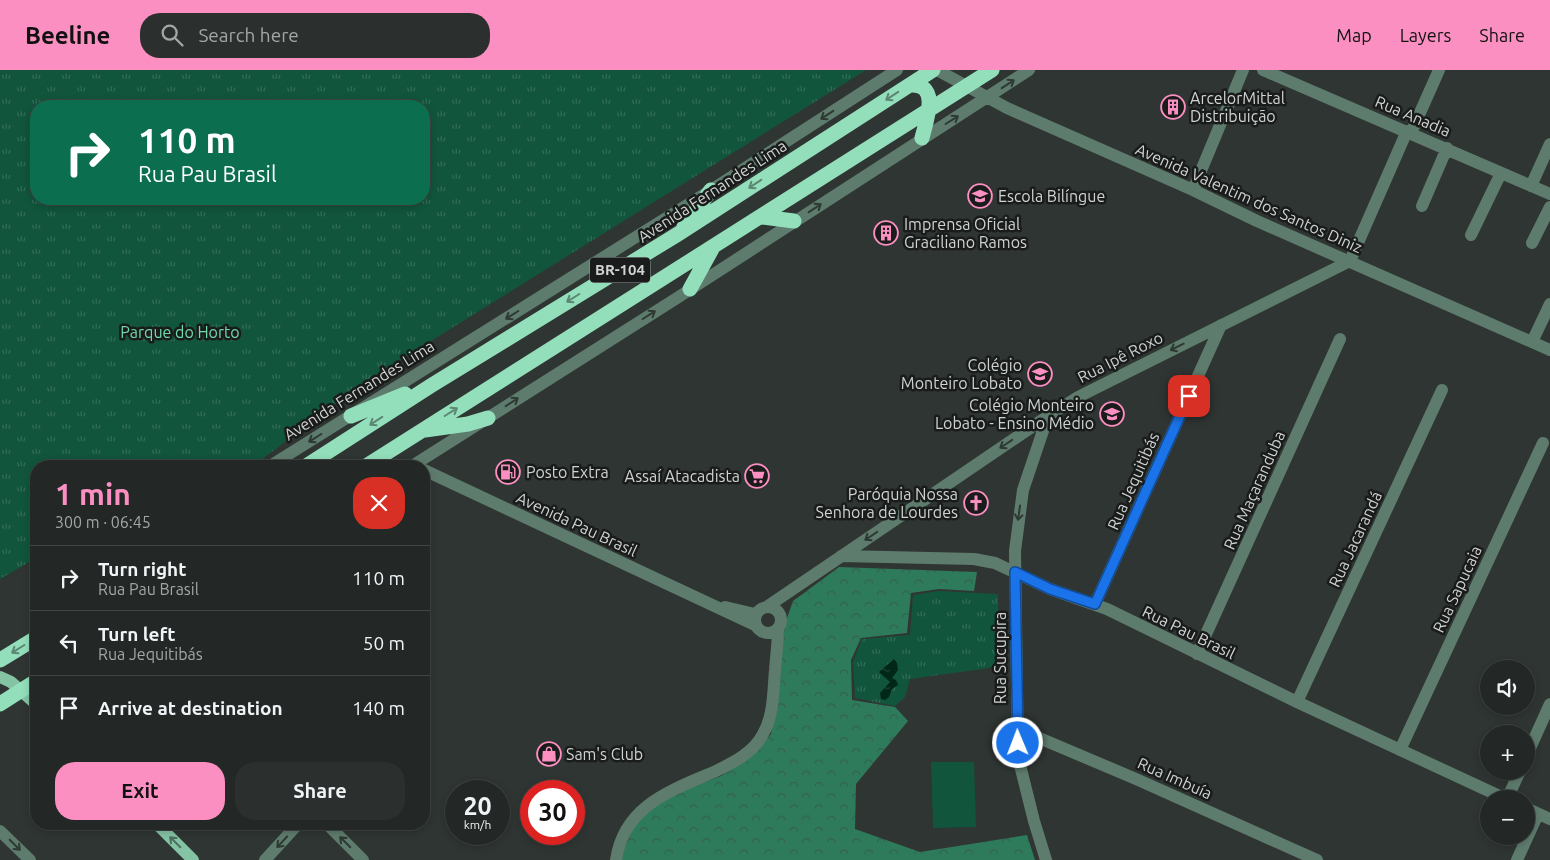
<!DOCTYPE html>
<meta charset="utf-8">
<style>
:root{--surface:#232826;--page:#2b302e;--text:#f1f3f6;--muted:#a3a6a7;--line:#404443;--accent:#fc8fc1}
body{margin:0;font-family:Ubuntu,sans-serif;background:var(--page);color:var(--text);height:100vh;display:flex;flex-direction:column;font-size:19px;white-space:nowrap}
*{box-sizing:border-box;margin:0}
p{font-size:16px;color:var(--muted)}
.icon{flex:none;width:28px;height:28px;fill:none;stroke:currentColor;stroke-width:2;stroke-linecap:round;stroke-linejoin:round}
.map{position:relative;flex:1;overflow:hidden}
.side{position:absolute;left:30px;top:390px;width:400px;height:370px;display:flex;flex-direction:column;background:var(--surface);border-radius:20px;box-shadow:0 2px 8px #0003,0 0 0 1px var(--line)}
.side>*{flex:none}
.banner{position:absolute;left:30px;top:30px;width:400px;height:105px;border-radius:20px;box-shadow:0 2px 8px #0003,0 0 0 1px var(--line);background:#0b6e4f;color:#fff;overflow:hidden}
.fabs{position:absolute;left:1480px;top:590px;display:grid;gap:10px}
.fabs a{display:grid;place-items:center;width:55px;height:55px;border-radius:50%;background:var(--surface);box-shadow:0 2px 8px #0003,0 0 0 1px var(--line);font-size:25px}
.speed{position:absolute;left:445px;top:710px;display:flex;gap:10px;font-size:25px;font-weight:700;text-align:center}
.speed>*{display:grid;place-content:center;width:65px;height:65px;border-radius:50%;background:var(--surface);box-shadow:0 2px 8px #0003,0 0 0 1px var(--line);line-height:1}
.speed small{font-size:12px;font-weight:400}
.speed .limit{border:8px solid #d22;background:#fff;color:#111}
.pin{position:absolute;display:grid;place-items:center;width:42px;height:42px;color:#fff;margin:-21px;border-radius:10px;box-shadow:0 2px 8px #0006}
.me{position:absolute;width:55px;margin:-28px;rotate:359deg;stroke-linejoin:round;filter:drop-shadow(0 0 4px #0008)}
.turn{display:flex;align-items:center;gap:18px;height:105px;padding:0 25px;font-size:22px}
.turn .icon{width:65px;height:65px;stroke-width:2.5}
.turn b{display:block;font-size:35px;line-height:42px}
.round{display:grid;place-items:center;flex:none;width:52px;height:52px;border-radius:20px;background:var(--page)}
.headline{display:flex;align-items:center;justify-content:space-between;height:85px;padding:0 25px}
h1{font-size:30px;font-weight:600;line-height:38px;color:var(--accent)}
.action{display:flex;gap:10px;margin-top:auto;padding:10px 25px}
.action a{flex:1;height:58px;border-radius:20px;background:var(--accent);color:#111;font-size:20px;font-weight:600;line-height:58px;text-align:center}
.action a+a{background:var(--page);color:var(--text)}
ul{padding:0;list-style:none}
li{display:flex;align-items:center;gap:15px;height:65px;padding:0 25px;border-top:1px solid var(--line)}
li div{flex:1}
li b{display:block;font-size:19px}
li em{font-style:normal}
header{display:flex;align-items:center;gap:30px;box-sizing:border-box;height:70px;padding:0 25px;background:var(--accent);color:#111}
header strong{font-size:24px}
nav{display:flex;gap:28px;margin-inline-start:auto;font-size:18px}
.search{width:350px;height:45px;background:var(--page);display:flex;align-items:center;gap:12px;box-sizing:border-box;padding:0 18px;border-radius:20px;color:var(--muted);font-size:19px}
.map>svg:first-child{display:block}
</style>
<header>
<strong>Beeline</strong>
<div class="search"><svg class="icon" aria-label="search" viewBox="0 0 24 24"><circle cx="10" cy="10" r="6"/><path d="M15 15l6 6"/></svg>Search here</div>
<nav><a>Map</a><a>Layers</a><a>Share</a></nav>
</header>
<div class="map">
<svg width="1550" height="790" viewBox="0 0 1550 790">
<defs>
<pattern id="forest-crowns" width="20" height="18" patternUnits="userSpaceOnUse" patternTransform="scale(1.25)"><rect width="20" height="18" fill="#2e7b5b"/><path d="M2 6a3 3 0 1 1 6 0M12 15a3 3 0 1 1 6 0" fill="none" stroke="#35604e"/></pattern>
<pattern id="park-tufts" width="24" height="20" patternUnits="userSpaceOnUse" patternTransform="scale(1.25)"><rect width="24" height="20" fill="#11553c"/><path d="M3 7l-1-3M5 7V3M7 7l1-3M15 17l-1-3M17 17v-4M19 17l1-3" fill="none" stroke="#336d57"/></pattern>
<pattern id="water-ripples" width="26" height="14" patternUnits="userSpaceOnUse" patternTransform="scale(1.25)"><rect width="26" height="14" fill="#002718"/><path d="M2 4q2-2 4 0t4 0M15 11q2-2 4 0t4 0" fill="none" stroke="#244539"/></pattern>
</defs>
<rect width="100%" height="100%" fill="#2f3532"/>
<!-- grass -->
<path fill="#11553c" d="M931,692H974L976,757L933,758Z"/>
<!-- forest -->
<path fill="url(#forest-crowns)" d="M839,497L977,502L974,521L939,519L911,523L907,563L861,568L851,590L852,630L895,637L908,651L856,714L855,759L920,782L1027,765L1035,790H619L637,750L665,727L721,706L747,689L771,664L778,595L786,551L793,531Z"/>
<!-- park -->
<path fill="url(#park-tufts)" fill-rule="evenodd" d="M0,0H866L362,314L253,396H36V488L0,509ZM36,36H424V129H36Z
M939,521L998,524L999,592L989,598L910,609L905,627L895,636L855,628L853,592L862,569L910,565L913,525Z"/>
<!-- water -->
<path fill="url(#water-ripples)" d="M894,589L897,593L898,600L892,608L896,610L898,615L892,619L889,627L885,630L881,629L880,623L890,612L879,602Z"/>
<g fill="none" stroke-linecap="round" stroke-linejoin="round">
<!-- minor -->
<path stroke="#5e7c6d" stroke-width="12" d="M937,0L1007,38L1193,120L1257,151L1550,280
M1263,0L1550,124
M1411,63L1439,0
M1531,116L1550,74
M1193,120L1243,0
M1422,136L1447,78
M1471,165L1501,103
M1532,173L1550,137
M1532,272L1550,234
M270,396L711,120L897,0
M412,396L677,228L1029,0
M424,400L755,555
M841,486L974,489L995,493L1050,519L1107,539L1297,632L1506,729
M1095,534L1221,255
M768,536L1048,346L1078,327L1350,191L1407,61
M755 550a13 13 0 1 1 26 0a13 13 0 1 1-26 0Z
M725,537L755,544
M1197,584L1340,269
M1297,632L1442,320
M1018,659L1136,709L1317,790
M1400,680L1543,373
M1526,687L1550,634
M1507,729L1520,701
M1526,738L1550,749
M327,754L363,790
M0,761L30,790
M265,790L298,754
M616,790C624,735 672,720 716,701C734,692 753,683 763,664C774,645 773,621 775,600C776,586 778,573 778,558
M1046,790L1034,751L1018,687L1015,481L1023,420L1048,346
M1517,790L1538,744"/>
<!-- major -->
<path stroke="#85c3a5" stroke-width="12" d="M0,607L11,612L36,634
M157,754L193,790"/>
<!-- highway -->
<path stroke="#93dfbb" stroke-width="15" d="M910,15C941,13 926,51 922,68
M762,147L794,151
M684,157L711,120
M690,219L712,179
M351,346L405,324
M425,360L468,354L488,348
M306,396L432,315L678,164L933,0
M366,396L992,0
M0,590L36,568
M0,634L36,611"/>
</g>
<!-- one-way arrows -->
<defs><path id="oneway-shaft" d="M-6 0H5M1.5-3L5.5 0L1.5 3" fill="none" stroke-width="1.6" stroke-linecap="round" stroke-linejoin="round" transform="scale(1.25)"/></defs>
<g stroke="#2e3934">
<use href="#oneway-shaft" transform="translate(1008 14) rotate(-33)"/>
<use href="#oneway-shaft" transform="translate(827 45) rotate(147)"/>
<use href="#oneway-shaft" transform="translate(952 50) rotate(-32)"/>
<use href="#oneway-shaft" transform="translate(815 138) rotate(-33)"/>
<use href="#oneway-shaft" transform="translate(512 245) rotate(148)"/>
<use href="#oneway-shaft" transform="translate(649 245) rotate(-32)"/>
<use href="#oneway-shaft" transform="translate(1177 277) rotate(154)"/>
<use href="#oneway-shaft" transform="translate(512 332) rotate(-33)"/>
<use href="#oneway-shaft" transform="translate(315 368) rotate(148)"/>
<use href="#oneway-shaft" transform="translate(1006 374) rotate(146)"/>
<use href="#oneway-shaft" transform="translate(1019 443) rotate(98)"/>
<use href="#oneway-shaft" transform="translate(871 466) rotate(146)"/>
<use href="#oneway-shaft" transform="translate(282 772) rotate(133)"/>
<use href="#oneway-shaft" transform="translate(345 772) rotate(-135)"/>
<use href="#oneway-shaft" transform="translate(15 775) rotate(45)"/>
</g>
<g stroke="#5c8773">
<use href="#oneway-shaft" transform="translate(892 26) rotate(147)"/>
<use href="#oneway-shaft" transform="translate(755 114) rotate(147)"/>
<use href="#oneway-shaft" transform="translate(573 228) rotate(148)"/>
<use href="#oneway-shaft" transform="translate(451 342) rotate(-32)"/>
<use href="#oneway-shaft" transform="translate(376 351) rotate(147)"/>
<use href="#oneway-shaft" transform="translate(18 579) rotate(148)"/>
</g>
<use stroke="#4f7060" href="#oneway-shaft" transform="translate(175 772) rotate(-135)"/>
<g fill="none" stroke-linecap="round" stroke-linejoin="round">
<!-- route casing -->
<g stroke="#114b97" stroke-width="12">
<path id="route" d="M1018,673L1015,502L1050,519L1095,534L1189,326"/>
</g>
<!-- route -->
<use href="#route" stroke="#1a73e8" stroke-width="9"/>
</g>
<!-- icons -->
<defs>
<g id="building-ring" transform="scale(1.25)"><circle r="9.5" fill="#191c1b" stroke="#fc8fc1" stroke-width="1.5"/><path d="M-4-6H4V6H1V3H-1V6H-4ZM-2.5-4.3h1.7v1.8h-1.7ZM.8-4.3h1.7v1.8H.8ZM-2.5-1h1.7V.8h-1.7ZM.8-1h1.7V.8H.8Z" fill="#fc8fc1"/></g>
<g id="university-ring" transform="scale(1.25)"><circle r="9.5" fill="#191c1b" stroke="#fc8fc1" stroke-width="1.5"/><path d="M0-5L7-2L0 1L-7-2ZM-4 1L0 2.5L4 1V4Q0 6-4 4Z" fill="#fc8fc1"/></g>
<g id="school-ring" transform="scale(1.25)"><circle r="9.5" fill="#191c1b" stroke="#fc8fc1" stroke-width="1.5"/><path d="M0-5L7-2L0 1L-7-2ZM-4 1L0 2.5L4 1V4Q0 6-4 4Z" fill="#fc8fc1"/></g>
<g id="fuel-ring" transform="scale(1.25)"><circle r="9.5" fill="#191c1b" stroke="#fc8fc1" stroke-width="1.5"/><path d="M-5.5-6h7V0h2V4h1.3V-2.5L3-4.5l.8-.8L6-3V5H2.5V1h-1V6h-7ZM-4.2-4.7v3.2H.2V-4.7Z" fill="#fc8fc1"/></g>
<g id="supermarket-ring" transform="scale(1.25)"><circle r="9.5" fill="#191c1b" stroke="#fc8fc1" stroke-width="1.5"/><path d="M-6-5.5h2.5l.6 2H6L4.5 2H-2.5L-4.4-4H-6ZM-1.5 3.2a1.3 1.3 0 1 0 .1 0ZM3 3.2a1.3 1.3 0 1 0 .1 0Z" fill="#fc8fc1"/></g>
<g id="church-ring" transform="scale(1.25)"><circle r="9.5" fill="#191c1b" stroke="#fc8fc1" stroke-width="1.5"/><path d="M-1.2-6h2.4v3.5h3.3v2.4h-3.3V6h-2.4V-.1h-3.3v-2.4h3.3Z" fill="#fc8fc1"/></g>
<g id="shop-ring" transform="scale(1.25)"><circle r="9.5" fill="#191c1b" stroke="#fc8fc1" stroke-width="1.5"/><path d="M-5-2.5h2.3a2.7 3.5 0 0 1 5.4 0H5L5.5 6h-11ZM-1.5-2.5h3a1.5 2.3 0 0 0-3 0Z" fill="#fc8fc1"/></g>
</defs>
<g fill-rule="evenodd">
<use href="#building-ring" x="1173" y="37"/>
<use href="#university-ring" x="980" y="126"/>
<use href="#building-ring" x="886" y="163"/>
<use href="#school-ring" x="1040" y="304"/>
<use href="#school-ring" x="1112" y="344"/>
<use href="#fuel-ring" x="508" y="402"/>
<use href="#supermarket-ring" x="757" y="406"/>
<use href="#church-ring" x="976" y="433"/>
<use href="#shop-ring" x="549" y="684"/>
</g>
<g text-anchor="middle" stroke-width="5" stroke-linejoin="round" paint-order="stroke">
<!-- shield labels -->
<rect fill="#191c1b" stroke="#989c9a" stroke-width="1" x="590" y="187.5" width="60" height="25" rx="4"/>
<g font-size="15" font-weight="bold" fill="#cfd3d1">
<text x="620" y="205">BR-104</text>
</g>
<!-- poi labels -->
<g font-size="16" fill="#cfd3d1" stroke="#191c1b" text-anchor="start">
<text x="1190" y="34">ArcelorMittal<tspan x="1190" dy="18">Distribuição</tspan></text>
<text x="998" y="132">Escola Bilíngue</text>
<text x="904" y="160">Imprensa Oficial<tspan x="904" dy="18">Graciliano Ramos</tspan></text>
<text x="1022" y="301" text-anchor="end">Colégio<tspan x="1022" dy="18">Monteiro Lobato</tspan></text>
<text x="1094" y="341" text-anchor="end">Colégio Monteiro<tspan x="1094" dy="18">Lobato - Ensino Médio</tspan></text>
<text x="526" y="408">Posto Extra</text>
<text x="740" y="412" text-anchor="end">Assaí Atacadista</text>
<text x="958" y="430" text-anchor="end">Paróquia Nossa<tspan x="958" dy="18">Senhora de Lourdes</tspan></text>
<text x="566" y="690">Sam's Club</text>
</g>
<!-- street labels -->
<g font-size="16" fill="#cfd3d1" stroke="#191c1b">
<text transform="translate(1413 46) rotate(23)" y="6">Rua Anadia</text>
<text transform="translate(712 121) rotate(-33)" y="6">Avenida Fernandes Lima</text>
<text transform="translate(1249 128) rotate(24)" y="6">Avenida Valentim dos Santos Diniz</text>
<text transform="translate(1120 287) rotate(-27)" y="6">Rua Ipê Roxo</text>
<text transform="translate(359 320) rotate(-32)" y="6">Avenida Fernandes Lima</text>
<text transform="translate(1133 411) rotate(-66)" y="6">Rua Jequitibás</text>
<text transform="translate(1254 420) rotate(-66)" y="6">Rua Maçaranduba</text>
<text transform="translate(577 454) rotate(25)" y="6">Avenida Pau Brasil</text>
<text transform="translate(1355 469) rotate(-65)" y="6">Rua Jacarandá</text>
<text transform="translate(1457 519) rotate(-65)" y="6">Rua Sapucaia</text>
<text transform="translate(1189 562) rotate(26)" y="6">Rua Pau Brasil</text>
<text transform="translate(1000 588) rotate(-90)" y="6">Rua Sucupira</text>
<text transform="translate(1175 708) rotate(24)" y="6">Rua Imbuía</text>
</g>
<!-- park labels -->
<g font-size="16" fill="#6fdaab" stroke="#191c1b">
<text x="180" y="268">Parque do Horto</text>
</g>
</g>
</svg>
<div class="fabs">
<a><svg class="icon" aria-label="sound" viewBox="0 0 24 24"><path d="M4 9h4l5-4v14l-5-4H4zM17 9q2 3 0 6"/></svg></a>
<a>+</a>
<a>−</a>
</div>
<div class="speed"><div>20<small>km/h</small></div><div class="limit">30</div></div>
<div class="pin" style="left:1189px;top:326px;background:#d93025"><svg class="icon" aria-label="arrive" viewBox="0 0 24 24"><path d="M6 21V4h12l-3 4 3 4H6"/></svg></div>
<svg class="me" style="left:1018px;top:673px" viewBox="-20 -20 40 40"><circle r="17" fill="#1a73e8" stroke="#fff" stroke-width="3"/><path d="M0-11L8 9 0 5-8 9z" fill="#fff"/></svg>
<div class="banner">
<div class="turn"><svg class="icon" aria-label="right" viewBox="0 0 24 24"><path d="M7 20v-9h11M14 6l5 5-5 5"/></svg><div><b>110 m</b>Rua Pau Brasil</div></div>
</div>
<section class="side">
<div class="headline"><div><h1>1 min</h1><p>300 m · 06:45</p></div><a class="round" style="background:#d93025;color:#fff"><svg class="icon" aria-label="close" viewBox="0 0 24 24"><path d="M6 6l12 12M18 6L6 18"/></svg></a></div>
<ul>
<li><svg class="icon" aria-label="right" viewBox="0 0 24 24"><path d="M7 20v-9h11M14 6l5 5-5 5"/></svg><div><b>Turn right</b><p>Rua Pau Brasil</p></div><em>110 m</em></li>
<li><svg class="icon" aria-label="left" viewBox="0 0 24 24"><path d="M17 20v-9H6M10 6l-5 5 5 5"/></svg><div><b>Turn left</b><p>Rua Jequitibás</p></div><em>50 m</em></li>
<li><svg class="icon" aria-label="arrive" viewBox="0 0 24 24"><path d="M6 21V4h12l-3 4 3 4H6"/></svg><div><b>Arrive at destination</b></div><em>140 m</em></li>
</ul>
<div class="action"><a>Exit</a><a>Share</a></div>
</section>
</div>
